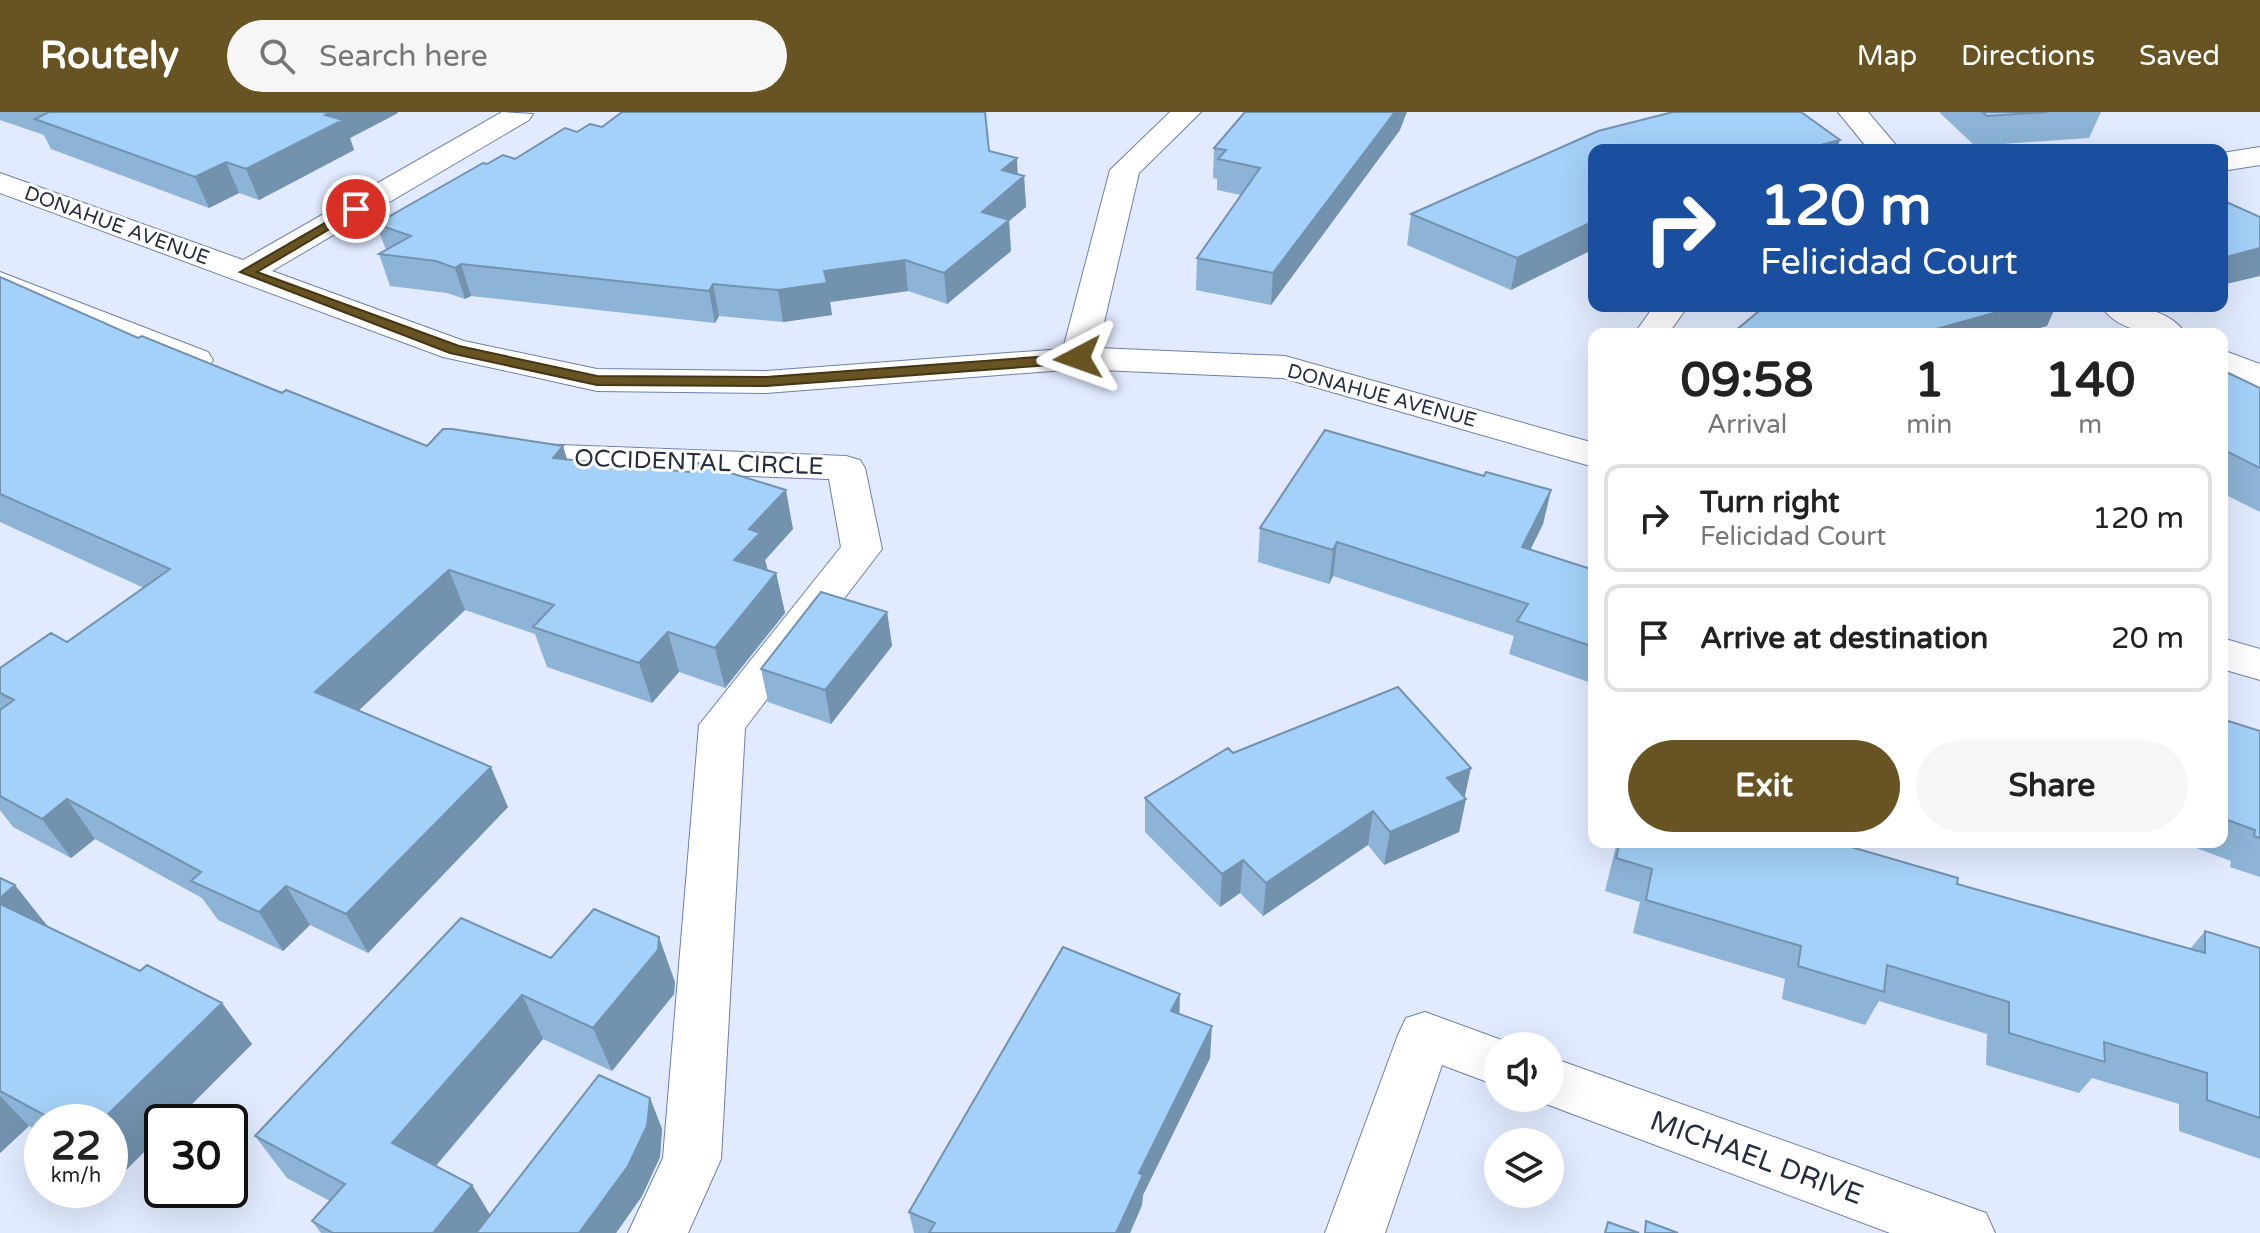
<!DOCTYPE html>
<style>
:root{--surface:#fff;--page:#f6f6f6;--text:#222;--muted:#767676;--line:#e0e0e0;--accent:#685322}
body{margin:0;font-family:"Varela Round",sans-serif;background:var(--page);color:var(--text);height:100vh;display:flex;flex-direction:column;font-size:30px;white-space:nowrap}
*{box-sizing:border-box;margin:0}
p{font-size:26px;color:var(--muted)}
.icon{flex:none;width:44px;height:44px;fill:none;stroke:currentColor;stroke-width:2;stroke-linecap:round;stroke-linejoin:round}
.map{position:relative;flex:1;overflow:hidden}
.drawer{position:absolute;left:1588px;top:216px;width:640px;height:520px;display:flex;flex-direction:column;background:var(--surface);border-radius:16px;box-shadow:0 8px 32px #0002}
.drawer>*{flex:none}
.hud{position:absolute;left:1588px;top:32px;width:640px;height:168px;border-radius:16px;box-shadow:0 8px 32px #0002;background:#1a4fa0;color:#fff;overflow:hidden}
.fabs{position:absolute;left:1484px;top:920px;display:grid;gap:16px}
.fabs a{display:grid;place-items:center;width:80px;height:80px;border-radius:50%;background:var(--surface);box-shadow:0 8px 32px #0002;font-size:40px}
.speed{position:absolute;left:24px;top:992px;display:flex;gap:16px;font-size:40px;font-weight:700;text-align:center}
.speed>*{display:grid;place-content:center;width:104px;height:104px;border-radius:50%;background:var(--surface);box-shadow:0 8px 32px #0002;line-height:1}
.speed small{font-size:20px;font-weight:400}
.speed .limit{border:4px solid #111;border-radius:12px;background:#fff;color:#111}
.pin{position:absolute;display:grid;place-items:center;width:68px;height:68px;color:#fff;margin:-34px;border:4px solid #fff;border-radius:50%;box-shadow:0 2px 8px #0007}
.me{position:absolute;width:88px;margin:-44px;rotate:266deg;stroke-linejoin:round;filter:drop-shadow(0 0 6px #0008)}
.turn{display:flex;align-items:center;gap:28px;height:168px;padding:0 40px;font-size:36px}
.turn .icon{width:104px;height:104px;stroke-width:2.5}
.turn b{display:block;font-size:56px;line-height:68px}
.eta{display:flex;justify-content:space-evenly;align-items:center;height:136px;text-align:center}
.eta b{font-size:48px;font-weight:700;line-height:56px}
.primary-button{display:flex;gap:16px;margin-top:auto;padding:16px 40px}
.primary-button a{flex:1;height:92px;border-radius:48px;background:var(--accent);color:#fff;font-size:32px;font-weight:700;line-height:92px;text-align:center}
.primary-button a+a{background:var(--page);color:var(--text)}
ul{padding:0;list-style:none}
li{display:flex;align-items:center;gap:24px;height:108px;margin:0 16px 12px;padding:0 24px;border:4px solid var(--line);border-radius:16px}
li div{flex:1}
li b{display:block;font-size:30px}
li em{font-style:normal}
header{display:flex;align-items:center;gap:48px;box-sizing:border-box;height:112px;padding:0 40px;background:var(--accent);color:#fff}
header strong{font-size:38px}
nav{display:flex;gap:44px;margin-inline-start:auto;font-size:28px}
.search{width:560px;height:72px;background:var(--page);display:flex;align-items:center;gap:20px;box-sizing:border-box;padding:0 28px;border-radius:44px;color:var(--muted);font-size:30px}
.map>svg:first-child{display:block}
</style>
<header>
<strong>Routely</strong>
<div class="search"><svg class="icon" aria-label="search" viewBox="0 0 24 24"><circle cx="10" cy="10" r="6"/><path d="M15 15l6 6"/></svg>Search here</div>
<nav><a>Map</a><a>Directions</a><a>Saved</a></nav>
</header>
<div class="map">
<svg width="2260" height="1121" viewBox="0 0 2260 1121">
<rect width="100%" height="100%" fill="#e1eafe"/>
<g fill="none" stroke-linecap="round" stroke-linejoin="round">
<!-- minor casing -->
<g stroke="#6c80ad" stroke-width="2">
<path id="minor" d="M502,0L533,2L529,8L272,159L464,229L597,257L766,259L1063,237L1110,58L1170,0H1201L1139,61L1098,236L1285,244L1594,331V355L1283,266L1078,257L766,281L597,279L443,245L0,81V61L243,148Z
M1838,0H1868L1900,38H1869Z
M2260,35V53L2222,59V41Z
M0,160L208,240L213,248L208,256L195,259L182,256L0,182Z
M1654,194H1688L1668,222H1634Z
M2101,194C2131,194 2167,194 2186,222C2156,222 2120,222 2101,194Z
M2222,238L2260,252V276L2222,262Z
M506,331L846,344L860,348L865,356L882,437L745,616L721,1047L688,1121H628L663,1046L699,613L841,435L829,367L506,355L493,351L487,343L493,335Z
M2222,526L2260,537V568L2222,557Z
M1425,900L1518,934H1498V974L1442,953L1385,1121H1325L1398,923L1406,906Z
M1550,945L1986,1101L1995,1121H1890L1530,986H1550Z"/>
</g>
<!-- minor -->
<use href="#minor" fill="#fff" fill-rule="evenodd"/>
</g>
<!-- wall -->
<path fill="#8db4d6" d="M0,0H397L398,1L350,26L354,38L259,88L239,81L209,96L51,37L44,23L0,8Z
M1939,0H2101L2089,26L1975,34Z
M602,15L989,39L1018,62L1024,64L1026,95L1009,109L1011,139L947,192L908,179L830,190L832,203L783,210L719,204L715,211L471,184L465,187L447,181L390,174L379,142L386,138L376,112L487,52L515,47L577,20Z
M1400,18L1271,193L1196,178L1197,146L1241,83L1217,78V67L1213,66L1214,36Z
M1594,38L1511,178L1407,133L1411,102Z
M0,165L138,226L427,334L567,348L793,417L765,448L768,458L776,461L785,501L725,576L679,560L652,591L547,555L535,522L465,498L358,599L508,695L368,841L310,813L283,839L218,808L202,786L95,727L71,746L13,715L0,698V556L67,530L144,476L0,410Z
M2222,258L2260,276V400L2222,381Z
M1484,364L1551,378L1543,412L1530,438L1594,458V572L1509,542L1514,524L1333,464L1329,472L1258,450L1260,416Z
M887,500L892,534L831,612L768,590L761,557Z
M2222,607L2260,619V765L2230,755L2231,749L2180,730H2222Z
M1233,641L1464,685L1466,687L1459,720L1384,753L1368,733L1263,804L1240,781L1220,795L1145,720V686Z
M1617,730H1834L1957,772L2190,837L2205,819L2260,836V1047L2179,1019V992L2092,966L2079,981L1986,953L1987,922L1879,889L1865,913L1782,887L1785,867L1633,821L1640,790L1605,779Z
M0,766L49,815L140,859L222,891L252,932L174,1010H162V1022L120,1064L110,1059V1010H42V1022L29,1014L0,1041Z
M551,846L675,870L674,882L612,959L543,927L436,1054L472,1073L490,1103L650,986L662,1017L660,1045L642,1084L616,1121H321L312,1109L330,1089L287,1066L255,1024Z
M1179,902L1210,946L1143,1083L1142,1093L1130,1121H914L909,1100Z"/>
<!-- shaded-wall -->
<path fill="#7392ae" d="M331,0H397L398,1L350,26L354,38L259,88L246,57Z
M1395,0H1407L1400,18L1271,193L1273,161Z
M1840,28L1837,38H1801Z
M1017,46L1018,69L1024,64L1026,95L1009,109L1011,139L947,192L944,161L982,100L1002,58Z
M226,50L239,81L209,96L195,65Z
M1594,109V137L1511,178L1517,146Z
M2260,136V164L2222,173V151L2226,145Z
M905,148L908,179L830,190L832,203L783,210L778,178L824,159Z
M461,152L471,184L465,187L455,156Z
M713,172L719,204L715,211L709,179Z
M2019,194H2056L2047,214L2019,222H1929L1933,218Z
M563,334L575,373L553,346Z
M786,378L793,417L765,448L768,461L734,448L749,417Z
M1551,378L1543,412L1515,469L1522,435Z
M1337,430L1333,464L1329,472L1333,438Z
M449,458L465,498L336,620L315,580Z
M776,461L785,501L725,576L715,536Z
M887,500L892,534L831,612L825,578Z
M668,520L679,560L652,591L639,551Z
M491,655L508,695L368,841L346,802Z
M1471,656L1464,688L1466,687L1459,720L1384,753L1390,720L1447,666Z
M67,687L95,727L71,746L42,707Z
M1373,699L1368,733L1263,804L1266,771Z
M1243,748L1240,781L1220,795L1222,762Z
M15,773L49,816L0,795V786Z
M286,774L310,813L283,839L259,800Z
M659,825L675,870L674,882L612,959L593,916Z
M1180,882L1179,915L1171,899Z
M522,883L543,927L419,1073L392,1031Z
M222,891L252,932L174,1010H162V1022L120,1064L110,1053V1010H100Z
M1212,914L1210,946L1143,1083L1142,1093L1130,1121H1116L1139,1061Z
M0,984L29,1014L0,1041Z
M650,986L662,1017L660,1045L642,1084L616,1121H579Z
M472,1073L497,1114L491,1121H433Z"/>
<!-- building -->
<path fill="#a4d1f9" stroke="#7392ae" stroke-width="2" d="M48,0H331L325,3L343,8L246,57L226,50L195,65L35,7L49,0Z
M622,0H985L989,39L1017,46L1002,58L1024,64L982,100L1009,108L944,161L905,148L824,159L827,171L778,178L713,172L709,179L461,152L455,156L436,149L379,142L411,124L376,112L483,51L487,52L503,43L515,47L565,16L577,20L590,12L602,15Z
M1245,0H1395L1273,161L1197,146L1260,56L1218,47L1226,38L1214,36Z
M1673,0H1801L1840,28L1801,38H1594V109L1517,146L1411,102L1598,19Z
M1982,0H2047L1987,4Z
M2222,88L2260,105V136L2226,145L2222,143Z
M0,165L138,226L142,224L282,281L286,278L427,334L443,317H452L563,334L553,346L689,360L698,351L786,378L749,417L760,421L734,448L776,461L715,536L668,520L639,551L533,515L554,493L449,458L315,580L491,655L346,802L286,774L259,800L191,769L201,760L67,687L42,707L0,684V598L14,588L0,581V556L51,521L67,530L170,457L0,382Z
M1765,194H2019L1933,218L1929,222H1742L1735,219Z
M2222,258L2260,276V356L2222,337Z
M1325,318L1484,364L1486,360L1551,378L1522,435L1594,458V535L1517,509L1528,492L1337,430L1333,438L1260,416Z
M821,480L887,500L825,578L761,557Z
M1398,575L1471,656L1447,666L1466,687L1390,720L1373,699L1266,771L1243,748L1222,762L1145,686L1228,636L1233,641Z
M2222,607L2260,619V726L2254,724L2255,718L2222,706Z
M1620,730H1834L1958,766L1957,772L2205,841V819L2260,836V1006L2207,988V961L2104,930L2105,950L2009,921V890L1887,853L1884,880L1798,854L1801,834L1646,788L1652,757L1616,746Z
M0,766L15,773L0,786Z
M0,792L140,859L147,853L222,891L100,1010H57L0,979Z
M594,797L659,825L658,838L593,916L522,883L392,1031L472,1073L433,1121H333L312,1109L345,1072L255,1024L461,806L551,846Z
M1063,835L1180,882L1171,899L1212,914L1139,1061L1143,1063L1116,1121H929L935,1111L909,1100Z
M599,963L650,986L647,1014L628,1054L579,1121H476Z
M1646,1109L1678,1121H1645Z
M1608,1110L1639,1121H1605Z"/>
<!-- route -->
<path fill="#685322" stroke="#443616" stroke-width="2" d="M356,93L362,97L360,99L257,160L459,234L597,264L766,265L1078,242L1085,246L1078,251L766,274L597,273L450,241L240,160Z"/>
<g text-anchor="middle" stroke-width="6" stroke-linejoin="round" paint-order="stroke">
<!-- far-street labels -->
<g font-size="20" fill="#252e41" stroke="#fff">
<text transform="translate(117 113) rotate(20)" y="7">DONAHUE AVENUE</text>
<text transform="translate(1382 283) rotate(15)" y="7">DONAHUE AVENUE</text>
</g>
<!-- street labels -->
<g font-size="24" fill="#252e41" stroke="#fff">
<text transform="translate(699 350) rotate(2)" y="8">OCCIDENTAL CIRCLE</text>
</g>
<!-- near-street labels -->
<g font-size="28" fill="#252e41" stroke="#fff">
<text transform="translate(1757 1045) rotate(20)" y="10">MICHAEL DRIVE</text>
</g>
</g>
</svg>
<div class="fabs">
<a><svg class="icon" aria-label="sound" viewBox="0 0 24 24"><path d="M4 9h4l5-4v14l-5-4H4zM17 9q2 3 0 6"/></svg></a>
<a><svg class="icon" aria-label="layers" viewBox="0 0 24 24"><path d="M12 4l9 5-9 5-9-5zM3 14l9 5 9-5"/></svg></a>
</div>
<div class="speed"><div>22<small>km/h</small></div><div class="limit">30</div></div>
<div class="pin" style="left:356px;top:97px;background:#d93025"><svg class="icon" aria-label="arrive" viewBox="0 0 24 24"><path d="M6 21V4h12l-3 4 3 4H6"/></svg></div>
<svg class="me" style="left:1078px;top:246px" viewBox="-20 -20 40 40"><path d="M0-17L14 15 0 8-14 15z" fill="#685322" stroke="#fff" stroke-width="4"/></svg>
<div class="hud">
<div class="turn"><svg class="icon" aria-label="right" viewBox="0 0 24 24"><path d="M7 20v-9h11M14 6l5 5-5 5"/></svg><div><b>120 m</b>Felicidad Court</div></div>
</div>
<section class="drawer">
<div class="eta">
<div><b>09:58</b><p>Arrival</p></div>
<div><b>1</b><p>min</p></div>
<div><b>140</b><p>m</p></div>
</div>
<ul>
<li><svg class="icon" aria-label="right" viewBox="0 0 24 24"><path d="M7 20v-9h11M14 6l5 5-5 5"/></svg><div><b>Turn right</b><p>Felicidad Court</p></div><em>120 m</em></li>
<li><svg class="icon" aria-label="arrive" viewBox="0 0 24 24"><path d="M6 21V4h12l-3 4 3 4H6"/></svg><div><b>Arrive at destination</b></div><em>20 m</em></li>
</ul>
<div class="primary-button"><a>Exit</a><a>Share</a></div>
</section>
</div>
